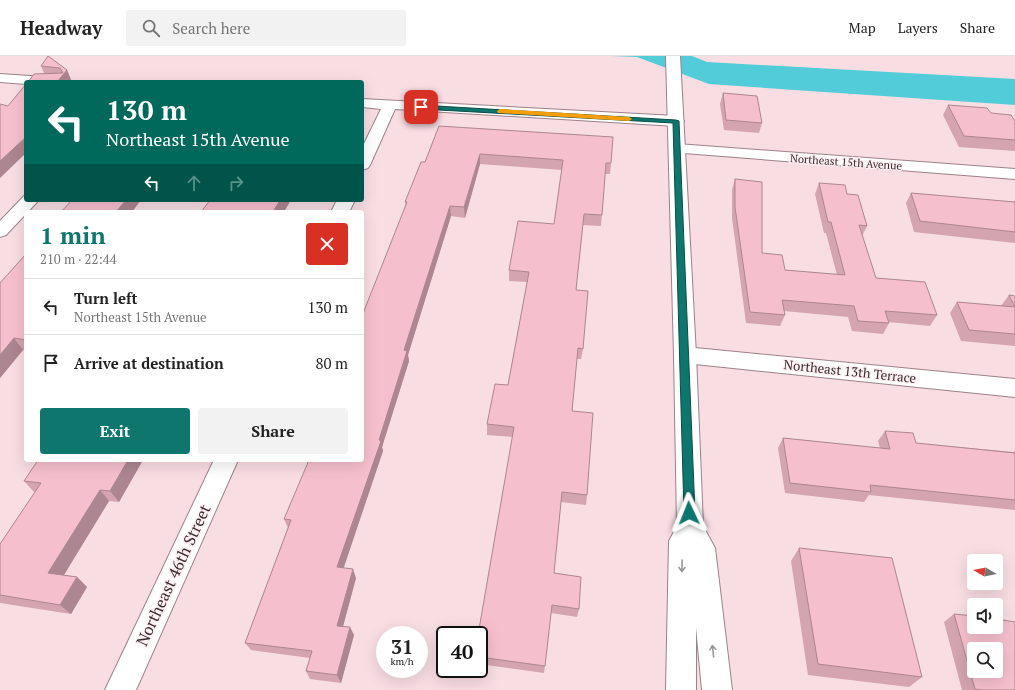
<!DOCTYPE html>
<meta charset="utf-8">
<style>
:root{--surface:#fff;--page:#f2f2f2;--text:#222;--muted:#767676;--line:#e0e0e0;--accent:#0f766e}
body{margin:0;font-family:"PT Serif",serif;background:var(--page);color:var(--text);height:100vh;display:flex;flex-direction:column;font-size:15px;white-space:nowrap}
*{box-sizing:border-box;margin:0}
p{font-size:13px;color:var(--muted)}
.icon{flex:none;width:22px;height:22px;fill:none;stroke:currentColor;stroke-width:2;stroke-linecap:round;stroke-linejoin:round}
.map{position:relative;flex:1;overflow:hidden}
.drawer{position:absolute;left:24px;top:154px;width:340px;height:252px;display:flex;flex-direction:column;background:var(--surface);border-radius:4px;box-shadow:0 4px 16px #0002}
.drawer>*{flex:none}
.top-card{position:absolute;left:24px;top:24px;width:340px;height:122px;border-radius:4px;box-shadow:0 4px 16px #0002;background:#00695c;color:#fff;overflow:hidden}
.needle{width:26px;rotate:279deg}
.fabs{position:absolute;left:967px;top:498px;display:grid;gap:8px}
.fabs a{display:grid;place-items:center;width:36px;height:36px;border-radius:4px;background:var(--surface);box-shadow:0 4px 16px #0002;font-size:20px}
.speed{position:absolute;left:376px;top:570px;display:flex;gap:8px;font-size:20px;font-weight:700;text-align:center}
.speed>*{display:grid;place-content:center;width:52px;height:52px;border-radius:50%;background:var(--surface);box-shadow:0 4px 16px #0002;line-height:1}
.speed small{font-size:10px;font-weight:400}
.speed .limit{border:2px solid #111;border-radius:6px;background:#fff;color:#111}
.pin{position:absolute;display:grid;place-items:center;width:34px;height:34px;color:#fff;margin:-17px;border-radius:8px;box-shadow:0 2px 6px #0006}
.me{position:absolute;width:44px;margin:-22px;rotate:358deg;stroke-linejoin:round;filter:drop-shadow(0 0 3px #0008)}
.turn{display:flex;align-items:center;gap:14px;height:84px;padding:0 16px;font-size:18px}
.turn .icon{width:52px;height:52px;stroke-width:2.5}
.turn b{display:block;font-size:28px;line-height:34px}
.lanes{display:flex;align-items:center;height:38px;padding:0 16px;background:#0003;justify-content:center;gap:20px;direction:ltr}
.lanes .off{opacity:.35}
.round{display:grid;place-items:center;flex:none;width:42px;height:42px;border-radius:4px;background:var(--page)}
.headline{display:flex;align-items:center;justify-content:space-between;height:68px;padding:0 16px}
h1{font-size:24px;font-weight:700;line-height:30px;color:var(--accent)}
.button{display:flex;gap:8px;margin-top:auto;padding:8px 16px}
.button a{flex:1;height:46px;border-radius:4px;background:var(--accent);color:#fff;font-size:16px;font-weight:700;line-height:46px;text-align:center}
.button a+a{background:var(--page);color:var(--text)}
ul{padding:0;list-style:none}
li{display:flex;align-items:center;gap:12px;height:56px;padding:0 16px;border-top:1px solid var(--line)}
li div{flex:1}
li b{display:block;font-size:15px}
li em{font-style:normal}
header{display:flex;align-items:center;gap:24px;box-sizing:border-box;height:56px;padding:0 20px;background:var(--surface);border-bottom:1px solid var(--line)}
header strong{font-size:19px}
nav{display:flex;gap:22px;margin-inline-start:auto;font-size:14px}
.search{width:280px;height:36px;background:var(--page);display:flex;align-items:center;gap:10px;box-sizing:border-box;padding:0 14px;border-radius:4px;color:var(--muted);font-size:15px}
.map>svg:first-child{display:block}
</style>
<header>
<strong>Headway</strong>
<div class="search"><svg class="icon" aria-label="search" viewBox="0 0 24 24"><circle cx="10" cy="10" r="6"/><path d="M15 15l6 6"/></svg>Search here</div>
<nav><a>Map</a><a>Layers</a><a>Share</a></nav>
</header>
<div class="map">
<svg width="1015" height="634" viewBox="0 0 1015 634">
<rect width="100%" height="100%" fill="#f8dde3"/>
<!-- water -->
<path fill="#51ccd8" d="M612,0H692L707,6L1015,23V49L709,28L637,1Z"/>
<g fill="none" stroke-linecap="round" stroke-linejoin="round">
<!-- minor casing -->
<g stroke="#9b8288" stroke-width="2">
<path id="minor" d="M0,18L60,22L65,23L67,26H26V28L0,26Z
M362,43L676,60L681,62L684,65L681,68L676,70L395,53L370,109L368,112L362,114V92L381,53L362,51Z
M677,88L1015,113V123L671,96L669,93L671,90Z
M24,140H26V144H39L6,179L0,181V165Z
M337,144H355L349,156H331Z
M685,291L1015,323V341L685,307L677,305L674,299L677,293Z
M214,404H238L136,634H105Z"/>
</g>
<!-- tertiary casing -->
<g stroke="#9b8288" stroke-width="2">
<path id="tertiary" d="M666,0H680L696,299L703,470L715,492L732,634H702L696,571V634H666L669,485L677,470L674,299Z"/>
</g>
<!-- minor -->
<use href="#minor" fill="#fff" fill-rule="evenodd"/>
<!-- tertiary -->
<use href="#tertiary" fill="#fff" fill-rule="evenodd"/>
</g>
<!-- wall -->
<path fill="#d4a4b0" d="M48,0L67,14L71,24L44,17L41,10Z
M723,37L762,67L759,77L724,74L720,48Z
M948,49L991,57L1015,65V95L959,91L943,59Z
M439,70L611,107L610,118H605L601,170L583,169L576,234L583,293L581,303H577L572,355L587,439L586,449L561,446L554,517L579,553L577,561L551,557L544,617L479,608V579L513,381L487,379V368L508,329L527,226L509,225V214L554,168L562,114L480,108L465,162L451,160L408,299L409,305L382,391L383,395L343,512L356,522L343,570L354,579L341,627L310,623L306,615L310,602L251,594L245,587L288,472L284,463L362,404L406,150L405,146L425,106Z
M735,123L762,197L785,214L837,219L826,177H824L815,138L819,127L847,138L867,170L862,180L876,222L937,259L930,270L888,266L889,267L883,278L852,275L848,261L784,255L785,259L780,270L746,267L732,162V134Z
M911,137L1015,146V187L914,176L906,147Z
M26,198V295L23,294L0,322V227Z
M1009,239L1015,240V290L961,285L950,257L957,246L1001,250Z
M885,375L916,387L1013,396L1015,395V454L869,439L864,446L785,437L778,392L783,382L880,392L878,385Z
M143,404L119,446L109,445L64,519L77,521L87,531L71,558L0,547V488L35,436H34L24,425Z
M799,492L922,621L909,631L808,619L791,505Z
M954,558L1015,634H962L944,566Z"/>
<!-- shaded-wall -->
<path fill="#ac8690" d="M67,14L71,24L70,26H57Z
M26,81V97L0,122V105Z
M480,98V108L465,162L464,151Z
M126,144H141L132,156H116Z
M280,144H291L284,156H273Z
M450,150L451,160L408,299L409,305L382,391L383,395L341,520L337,511L379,384L404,294Z
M14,282L23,294L0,322V299Z
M128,404H143L119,446L110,435Z
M100,434L109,445L59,527L48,517Z
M353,513L356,522L341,578L337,570Z
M77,521L87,531L71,558L60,549Z
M350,571L354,579L341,627L337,619Z"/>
<!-- building -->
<path fill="#f6bfcd" stroke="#ac8690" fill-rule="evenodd" d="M48,0L67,14L57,26H28L34,18L63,17L60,12L41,10Z
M26,28V81L0,105V48L8,50Z
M723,37L757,40L762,67L726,64Z
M948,49L987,52L991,57L1011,59L1015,65V84L964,80Z
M439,70L613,81L611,107H606L602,159L584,158L576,234L588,235L583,293L578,292L572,355L593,357L587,439L562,436L554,517L581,521L579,553L552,549L545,610L479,601V579H478L514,371L487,368L495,328L508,329L529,216L509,214L518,165L554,168L563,104L480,98L464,151L450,150L404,294L407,295L379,384L381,385L337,511L353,513L337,570L350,571L337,619L306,615L312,595L245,587L291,464L284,463L309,404H362V260L407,146H405L421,106H425Z
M735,123L762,126V197L782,199L785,214L845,219L831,166H828L819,127L845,129L847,138L858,139L867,170L859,169L876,222L925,226L937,259L885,255L889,267L858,265L854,250L782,244L785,259L750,256L735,151Z
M911,137L1015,146V176L920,165Z
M72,144H126L116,156H61Z
M210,144H280L273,156H201Z
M26,198V284L14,282L0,299V227Z
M1009,239L1015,240V278L969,274L957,246L1015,251Z
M885,375L913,377L916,387L1015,397V444L870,429L871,436L790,427L783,382L890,393Z
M38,404H128L110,435L100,434L48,517L77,521L60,549L0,539V488L41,427L24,425Z
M799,492L892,502L922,621L818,608Z
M954,558L974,560V571H996V563L1015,566V634H981L975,633ZM974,593H996V615H974Z"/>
<!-- one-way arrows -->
<defs><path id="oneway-shaft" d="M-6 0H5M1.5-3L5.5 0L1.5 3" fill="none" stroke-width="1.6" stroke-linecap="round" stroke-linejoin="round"/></defs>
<g stroke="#9b9698">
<use href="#oneway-shaft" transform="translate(682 510) rotate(91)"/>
<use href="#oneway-shaft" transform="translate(713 595) rotate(-96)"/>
</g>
<!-- route -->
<path fill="#0f766e" stroke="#0a4d48" d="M419,49L676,64L679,65L695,457L693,460L689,462L685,460L684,457L673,67L421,53L419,52Z"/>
<!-- slow -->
<path fill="#f59e0b" d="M500,53L629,61L632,63L629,65L498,57L497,55Z"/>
<g text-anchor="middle" stroke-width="3" stroke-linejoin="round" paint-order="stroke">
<!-- far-street labels -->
<g font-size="11" fill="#372d30" stroke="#feedf1">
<text transform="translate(846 106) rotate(4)" y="4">Northeast 15th Avenue</text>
</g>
<!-- street labels -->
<g font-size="13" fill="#372d30" stroke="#feedf1">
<text transform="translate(850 315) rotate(6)" y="5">Northeast 13th Terrace</text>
</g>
<!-- near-street labels -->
<g font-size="16" fill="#372d30" stroke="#feedf1">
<text transform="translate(173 519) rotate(-65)" y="6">Northeast 46th Street</text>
</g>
</g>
</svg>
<div class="fabs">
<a><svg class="needle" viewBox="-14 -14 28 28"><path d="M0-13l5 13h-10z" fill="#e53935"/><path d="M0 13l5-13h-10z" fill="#767676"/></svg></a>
<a><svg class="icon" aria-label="sound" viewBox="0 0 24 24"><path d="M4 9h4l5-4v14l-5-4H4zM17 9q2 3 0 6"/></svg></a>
<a><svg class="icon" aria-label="search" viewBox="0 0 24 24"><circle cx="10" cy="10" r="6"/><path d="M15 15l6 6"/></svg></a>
</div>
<div class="speed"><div>31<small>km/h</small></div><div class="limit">40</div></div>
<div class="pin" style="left:421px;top:51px;background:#d93025"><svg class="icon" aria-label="arrive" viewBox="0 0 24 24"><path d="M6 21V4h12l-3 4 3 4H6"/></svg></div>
<svg class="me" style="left:689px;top:457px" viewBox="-20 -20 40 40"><path d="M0-17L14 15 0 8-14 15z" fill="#0f766e" stroke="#fff" stroke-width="4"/></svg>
<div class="top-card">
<div class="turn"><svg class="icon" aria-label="left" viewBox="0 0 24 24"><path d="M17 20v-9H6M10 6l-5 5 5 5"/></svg><div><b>130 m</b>Northeast 15th Avenue</div></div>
<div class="lanes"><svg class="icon" aria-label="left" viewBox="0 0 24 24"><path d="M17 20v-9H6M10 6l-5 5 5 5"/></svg><svg class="icon off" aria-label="ahead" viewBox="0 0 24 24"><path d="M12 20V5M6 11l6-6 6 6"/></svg><svg class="icon off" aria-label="right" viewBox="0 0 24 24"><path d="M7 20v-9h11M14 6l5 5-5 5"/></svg></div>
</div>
<section class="drawer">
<div class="headline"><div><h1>1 min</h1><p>210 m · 22:44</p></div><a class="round" style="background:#d93025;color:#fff"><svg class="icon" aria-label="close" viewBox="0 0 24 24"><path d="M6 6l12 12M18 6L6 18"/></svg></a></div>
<ul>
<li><svg class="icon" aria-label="left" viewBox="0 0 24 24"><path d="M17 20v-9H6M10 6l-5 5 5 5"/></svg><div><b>Turn left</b><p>Northeast 15th Avenue</p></div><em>130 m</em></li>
<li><svg class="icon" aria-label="arrive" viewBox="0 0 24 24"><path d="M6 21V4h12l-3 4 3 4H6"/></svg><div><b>Arrive at destination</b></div><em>80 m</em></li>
</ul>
<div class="button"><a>Exit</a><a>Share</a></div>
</section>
</div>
